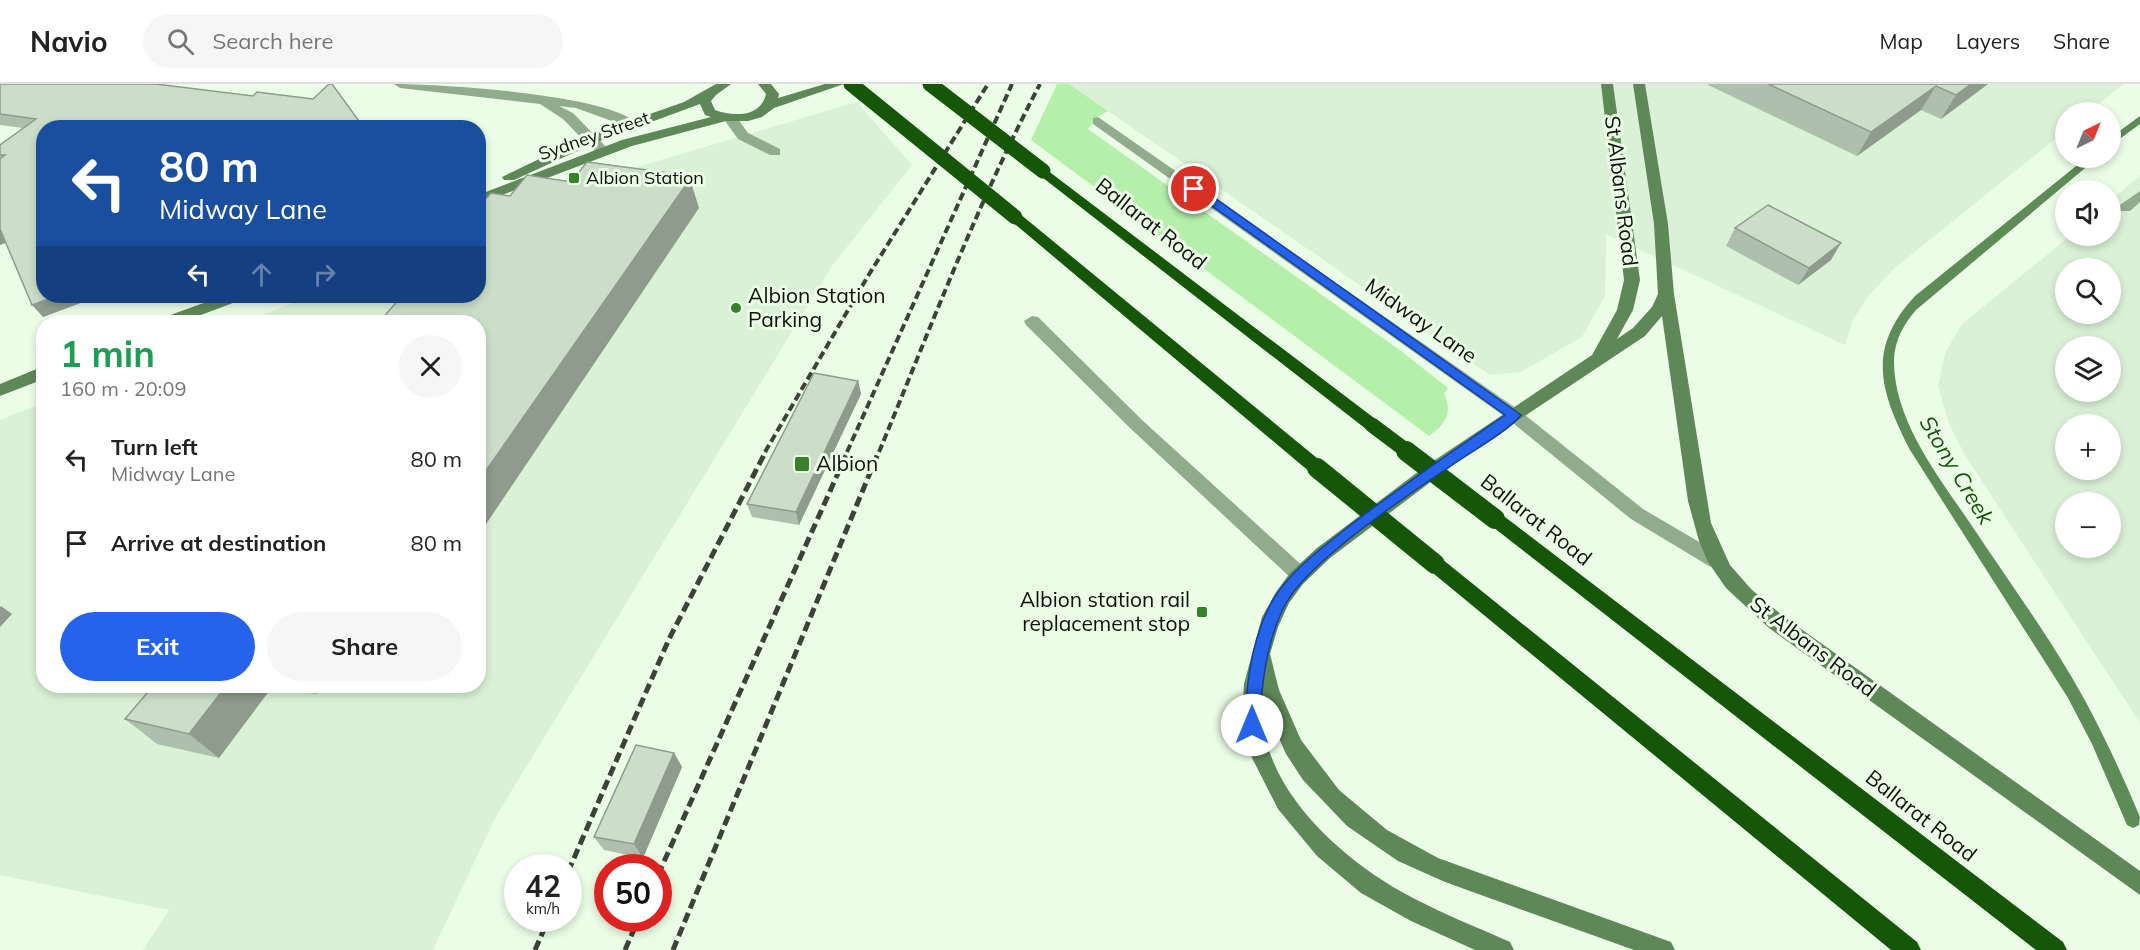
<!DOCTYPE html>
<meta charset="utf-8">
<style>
:root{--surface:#fff;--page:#f6f6f6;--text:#222;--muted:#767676;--line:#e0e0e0;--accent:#2563eb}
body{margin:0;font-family:Mulish,sans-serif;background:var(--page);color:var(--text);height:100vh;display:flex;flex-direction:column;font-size:22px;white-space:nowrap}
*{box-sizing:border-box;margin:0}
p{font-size:20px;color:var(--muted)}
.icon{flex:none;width:33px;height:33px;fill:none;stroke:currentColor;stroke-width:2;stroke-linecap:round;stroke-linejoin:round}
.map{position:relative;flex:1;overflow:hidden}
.drawer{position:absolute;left:36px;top:231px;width:450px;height:378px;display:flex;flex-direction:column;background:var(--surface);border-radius:24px;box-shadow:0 3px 9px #0003}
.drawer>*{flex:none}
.guide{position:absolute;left:36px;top:36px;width:450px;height:183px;border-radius:24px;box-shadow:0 3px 9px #0003;background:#1a4fa0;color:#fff;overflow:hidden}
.needle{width:39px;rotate:43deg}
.controls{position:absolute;left:2055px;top:18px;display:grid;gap:12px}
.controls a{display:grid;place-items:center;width:66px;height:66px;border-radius:50%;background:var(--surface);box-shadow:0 3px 9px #0003;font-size:30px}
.speed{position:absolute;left:504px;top:770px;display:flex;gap:12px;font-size:30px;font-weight:700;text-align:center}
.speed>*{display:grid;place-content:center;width:78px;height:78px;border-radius:50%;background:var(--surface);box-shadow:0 3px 9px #0003;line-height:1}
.speed small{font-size:15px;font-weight:400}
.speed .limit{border:9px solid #d22;background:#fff;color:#111}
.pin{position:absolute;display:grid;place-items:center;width:51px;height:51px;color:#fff;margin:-26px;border:3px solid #fff;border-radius:50%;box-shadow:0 2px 6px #0007}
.me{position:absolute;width:66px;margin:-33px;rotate:0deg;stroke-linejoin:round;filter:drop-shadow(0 0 4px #0008)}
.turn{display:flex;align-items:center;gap:21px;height:126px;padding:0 24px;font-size:27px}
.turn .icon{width:78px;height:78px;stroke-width:2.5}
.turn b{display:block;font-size:42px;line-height:51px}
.lanes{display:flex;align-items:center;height:57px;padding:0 24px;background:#0003;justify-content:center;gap:30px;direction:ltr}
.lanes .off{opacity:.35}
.round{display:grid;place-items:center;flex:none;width:63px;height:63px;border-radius:32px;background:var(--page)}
.summary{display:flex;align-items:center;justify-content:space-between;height:102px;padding:0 24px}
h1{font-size:36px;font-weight:700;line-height:45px;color:#1e9e55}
.button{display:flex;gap:12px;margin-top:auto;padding:12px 24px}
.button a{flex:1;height:69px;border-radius:36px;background:var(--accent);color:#fff;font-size:24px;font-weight:700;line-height:69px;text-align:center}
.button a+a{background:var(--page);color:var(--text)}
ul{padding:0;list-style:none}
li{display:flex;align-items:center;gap:18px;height:84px;padding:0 24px}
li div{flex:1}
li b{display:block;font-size:22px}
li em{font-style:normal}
header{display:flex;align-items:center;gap:36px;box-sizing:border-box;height:84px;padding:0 30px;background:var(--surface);border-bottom:2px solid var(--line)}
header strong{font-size:28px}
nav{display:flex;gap:33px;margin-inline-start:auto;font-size:21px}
.search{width:420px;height:54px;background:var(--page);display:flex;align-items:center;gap:15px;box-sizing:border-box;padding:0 21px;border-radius:33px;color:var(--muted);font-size:22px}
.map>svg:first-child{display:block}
</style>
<header>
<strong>Navio</strong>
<div class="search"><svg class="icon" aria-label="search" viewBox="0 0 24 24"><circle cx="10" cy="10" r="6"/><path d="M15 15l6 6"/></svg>Search here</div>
<nav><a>Map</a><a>Layers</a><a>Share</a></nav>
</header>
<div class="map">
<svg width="2140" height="866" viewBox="0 0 2140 866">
<rect width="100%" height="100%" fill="#ebfde7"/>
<!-- built -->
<path fill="#dbf1d7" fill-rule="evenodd" d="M1069,0H2124L2088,28H2066L2065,47L1896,183L1869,211L1853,236L1845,261L1606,150L1605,212L1582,253L1521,288L1490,291Z
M857,18L912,81L832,182L495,734L433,866H143L169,826L0,791V336L43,319L44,602H478V238H244L311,212H478L613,90Z
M2140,91V639L1966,373L1949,340L1938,302L1945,269L1962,240L2070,152H2110L2111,117ZM2066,184H2110V230H2066ZM2066,262H2110V308H2066ZM2066,340H2110V386H2066ZM2066,418H2110V464H2066Z"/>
<!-- green -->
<path fill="#b5f0ab" d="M1057,0H1069L1108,27L1097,33L1088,45L1401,267L1448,304L1444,309C1453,329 1446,340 1429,352L1031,56Z"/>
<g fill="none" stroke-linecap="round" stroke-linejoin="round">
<!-- stream -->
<path fill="#5e8c56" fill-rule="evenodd" d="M2140,32V40L2110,62V54Z
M2086,74H2097L1916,226C1904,240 1895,255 1894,275C1893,336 1939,393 1972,442C2003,489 2036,534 2065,582C2095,631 2118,681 2140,733L2139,741L2133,744L2127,741L2092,660L2068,614L1910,366C1880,307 1866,265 1915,212Z"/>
<!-- lane -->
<path fill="#90ac8c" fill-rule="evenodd" d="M730,30L735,31L748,49L780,65V71H770L738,55L723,34Z
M2140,107V118L2130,127H2120V121Z
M1032,232L1038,233L1142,336L1307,486L1309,491L1307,496L1300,499L1293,496L1130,344L1026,241L1024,237Z"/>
<!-- street -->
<path fill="#90ac8c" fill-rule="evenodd" d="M394,0C439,0 609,10 638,40L631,44L576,24L559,22L573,29L607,64V70H597L563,35L540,20L400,4Z
M1098,33L1520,327L1643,425L1723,472L1725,477L1723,482L1716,484L1709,482L1631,435L1508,335L1093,40V34Z"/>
<!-- secondary -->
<path fill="#5f8858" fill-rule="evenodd" d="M716,0H731L716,11L711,17L715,26C734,33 761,33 766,10L758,0H771L779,10L778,14L825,0H844L774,24L762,33L748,37H726L632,62L478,120V111L622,56L711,33L705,31L700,20L597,58L514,96H504L502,93L587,52L684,18Z
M1601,0H1613L1640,196L1633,226L1617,255L1633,244L1652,223L1658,210L1654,140L1633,0H1645L1668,140L1674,210L1711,439L1730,481L1751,505L1783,532L2140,787V811L1769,544L1726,504L1708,478L1699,457L1688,417L1662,232L1645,252L1469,369L1330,474L1303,500L1289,519L1278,543L1270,570L1279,606L1301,656L1339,706L1387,746L1438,774L1671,858L1675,866H1634L1445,798L1398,777L1347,742L1303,696L1286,670L1262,616C1257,699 1336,771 1402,808C1436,827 1474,842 1510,858L1514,866H1475L1411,837L1361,809L1317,772L1278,725L1249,668L1242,635L1244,600L1262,533L1276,508L1290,489L1317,464L1423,384L1592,271L1617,226L1624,196Z
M223,212H244L241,216L182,238H160L162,234Z
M44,282V295L0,312V300Z"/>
<!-- highway -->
<path fill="#155608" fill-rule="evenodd" d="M1043,83L1378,337L1380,341L1378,345H1366L1038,90V84Z
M1015,129L1020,130L1323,379L1326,384L1323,389H1311L1010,136L1008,133Z
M1495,428L1501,430L2063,858L2067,866H2036L1489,440L1486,435L1489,430Z
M1435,473L1442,475L1917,858L1921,866H1891L1428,485L1426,480L1428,475Z"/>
<!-- rail-far1 -->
<path stroke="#3b4339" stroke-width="4" stroke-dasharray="8 4" stroke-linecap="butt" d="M765,368L868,192L988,0
M847,368L1012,0
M879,368C930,245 978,118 1040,0"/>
<!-- rail -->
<path stroke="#3b4339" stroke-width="5" stroke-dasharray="10 5" stroke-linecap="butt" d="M568,788L669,555L766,367
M658,791L848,367
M535,866L549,834
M625,866L639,834
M673,866L879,367"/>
<!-- highway-bridge-far1 -->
<path stroke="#155608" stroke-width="15" d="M851,0L1015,133
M930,0L1043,87
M1372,341L1408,368"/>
<!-- highway-bridge -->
<path stroke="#155608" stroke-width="20" d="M1406,367L1495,435
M1317,384L1435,480"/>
</g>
<!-- wall -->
<path fill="#afbfad" d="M0,0L364,44H44V212H99L43,233L6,158L0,161V61L23,44L0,41Z
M1708,0H1988L1941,35L1921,26L1857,72L1708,1Z
M1735,144L1831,176L1798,201L1726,162Z
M858,297L861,310L799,441L752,433L747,420Z
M153,602L219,674L157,660L125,635Z
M274,602H322L316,610Z
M674,669L682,683L643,774L604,766L594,753Z"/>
<!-- shaded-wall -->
<path fill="#8f9b8d" d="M1971,0H1988L1941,35L1956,11Z
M1936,2L1921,26L1857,72L1871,48Z
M670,89L678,113L690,95L699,124L478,452V398Z
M0,145H1L11,157L0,161Z
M1841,159L1831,176L1798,201L1809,184Z
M56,212H99L43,233L32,221Z
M858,297L861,310L799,441L796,428Z
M1,522L12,530L0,543V523Z
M226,602H273L219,674L189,650Z
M307,602H322L316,610Z
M674,669L682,683L643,774L634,760Z"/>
<!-- building -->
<path fill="#ccdec9" stroke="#8f9b8d" stroke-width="1.5" d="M0,0H156L253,12L257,8L313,15L329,0H332L364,44H141L134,43L133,44H44V212H56L32,221L0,145V75L5,71H0V61L36,35L0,30Z
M1768,0H1971L1956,11L1936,2L1871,48Z
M587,78L670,89L668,92L690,95L478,398V238H379L402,212H478V123L491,109L510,112L527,91L571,98Z
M1768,121L1841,159L1809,184L1735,144Z
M814,289L858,297L796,428L747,420Z
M153,602H226L189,650L125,635Z
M636,661L674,669L634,760L594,753Z"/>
<!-- route -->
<path fill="#2563eb" stroke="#184099" stroke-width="1.5" d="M1191,102H1198L1521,331C1511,345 1471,368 1455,379C1411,409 1309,476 1285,521C1266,558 1261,601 1260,641L1258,646L1252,648L1247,646L1245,641C1246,598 1252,551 1274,514C1291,487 1318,467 1343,447C1395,406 1450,369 1505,331L1191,107Z"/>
<!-- markers -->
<g fill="#36812a" stroke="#ebfde7" stroke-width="2">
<rect x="568" y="88" width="12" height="12" rx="3"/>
<circle cx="736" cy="224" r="6"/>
<rect x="794" y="372" width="16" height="16" rx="3"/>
<rect x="1196" y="522" width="12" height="12" rx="3"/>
</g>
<g text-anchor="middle" stroke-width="6" stroke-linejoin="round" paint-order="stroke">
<!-- far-street labels -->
<g font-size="18" fill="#0d130c" stroke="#ebfde7">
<text transform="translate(594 52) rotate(-19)" y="6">Sydney Street</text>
</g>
<!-- far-poi labels -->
<g font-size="18" fill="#0d130c" stroke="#ebfde7" text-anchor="start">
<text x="586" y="100">Albion Station</text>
</g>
<!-- street labels -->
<g font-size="21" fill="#0d130c" stroke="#ebfde7">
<text transform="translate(1621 107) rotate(83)" y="7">St Albans Road</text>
<text transform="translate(1151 140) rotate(38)" y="7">Ballarat Road</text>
<text transform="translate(1421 237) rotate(35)" y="7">Midway Lane</text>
<text transform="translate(1536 436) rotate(38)" y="7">Ballarat Road</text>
<text transform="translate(1813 563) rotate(37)" y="7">St Albans Road</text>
<text transform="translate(1921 732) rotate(38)" y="7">Ballarat Road</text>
</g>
<!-- poi labels -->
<g font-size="21" fill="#0d130c" stroke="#ebfde7" text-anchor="start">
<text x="748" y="219">Albion Station<tspan x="748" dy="24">Parking</tspan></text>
<text x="816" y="387">Albion</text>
<text x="1190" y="523" text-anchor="end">Albion station rail<tspan x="1190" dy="24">replacement stop</tspan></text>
</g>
<!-- water labels -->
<g font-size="22" font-style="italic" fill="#145507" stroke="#ebfde7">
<text transform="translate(1957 386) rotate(59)" y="8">Stony Creek</text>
</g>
</g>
</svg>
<div class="controls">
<a><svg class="needle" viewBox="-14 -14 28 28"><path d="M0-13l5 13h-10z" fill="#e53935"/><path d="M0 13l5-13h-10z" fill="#767676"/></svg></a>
<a><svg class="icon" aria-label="sound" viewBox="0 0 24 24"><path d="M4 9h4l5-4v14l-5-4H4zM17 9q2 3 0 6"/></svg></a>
<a><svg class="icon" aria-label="search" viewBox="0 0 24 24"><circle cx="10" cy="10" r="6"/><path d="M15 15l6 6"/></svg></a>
<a><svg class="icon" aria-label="layers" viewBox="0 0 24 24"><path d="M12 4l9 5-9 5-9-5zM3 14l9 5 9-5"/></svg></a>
<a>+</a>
<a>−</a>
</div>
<div class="speed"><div>42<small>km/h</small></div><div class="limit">50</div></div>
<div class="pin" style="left:1194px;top:105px;background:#d93025"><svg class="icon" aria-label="arrive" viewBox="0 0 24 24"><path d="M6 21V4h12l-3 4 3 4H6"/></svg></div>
<svg class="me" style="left:1252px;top:641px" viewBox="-20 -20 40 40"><circle r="19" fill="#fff"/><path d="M0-13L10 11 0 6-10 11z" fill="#2563eb"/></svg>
<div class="guide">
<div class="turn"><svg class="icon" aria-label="left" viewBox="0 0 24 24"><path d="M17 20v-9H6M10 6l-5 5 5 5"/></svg><div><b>80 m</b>Midway Lane</div></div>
<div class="lanes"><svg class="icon" aria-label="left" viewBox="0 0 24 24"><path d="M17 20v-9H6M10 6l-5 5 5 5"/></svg><svg class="icon off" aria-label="ahead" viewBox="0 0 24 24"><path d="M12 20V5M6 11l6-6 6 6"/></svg><svg class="icon off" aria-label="right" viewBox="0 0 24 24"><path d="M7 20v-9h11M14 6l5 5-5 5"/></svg></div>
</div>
<section class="drawer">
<div class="summary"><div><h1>1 min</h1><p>160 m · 20:09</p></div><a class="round"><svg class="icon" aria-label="close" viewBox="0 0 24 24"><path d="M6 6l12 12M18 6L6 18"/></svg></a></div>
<ul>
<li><svg class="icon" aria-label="left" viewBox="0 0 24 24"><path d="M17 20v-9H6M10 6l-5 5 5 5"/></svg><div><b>Turn left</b><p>Midway Lane</p></div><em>80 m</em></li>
<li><svg class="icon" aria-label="arrive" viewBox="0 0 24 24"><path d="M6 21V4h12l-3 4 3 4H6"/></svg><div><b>Arrive at destination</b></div><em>80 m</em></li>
</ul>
<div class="button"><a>Exit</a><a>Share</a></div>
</section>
</div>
